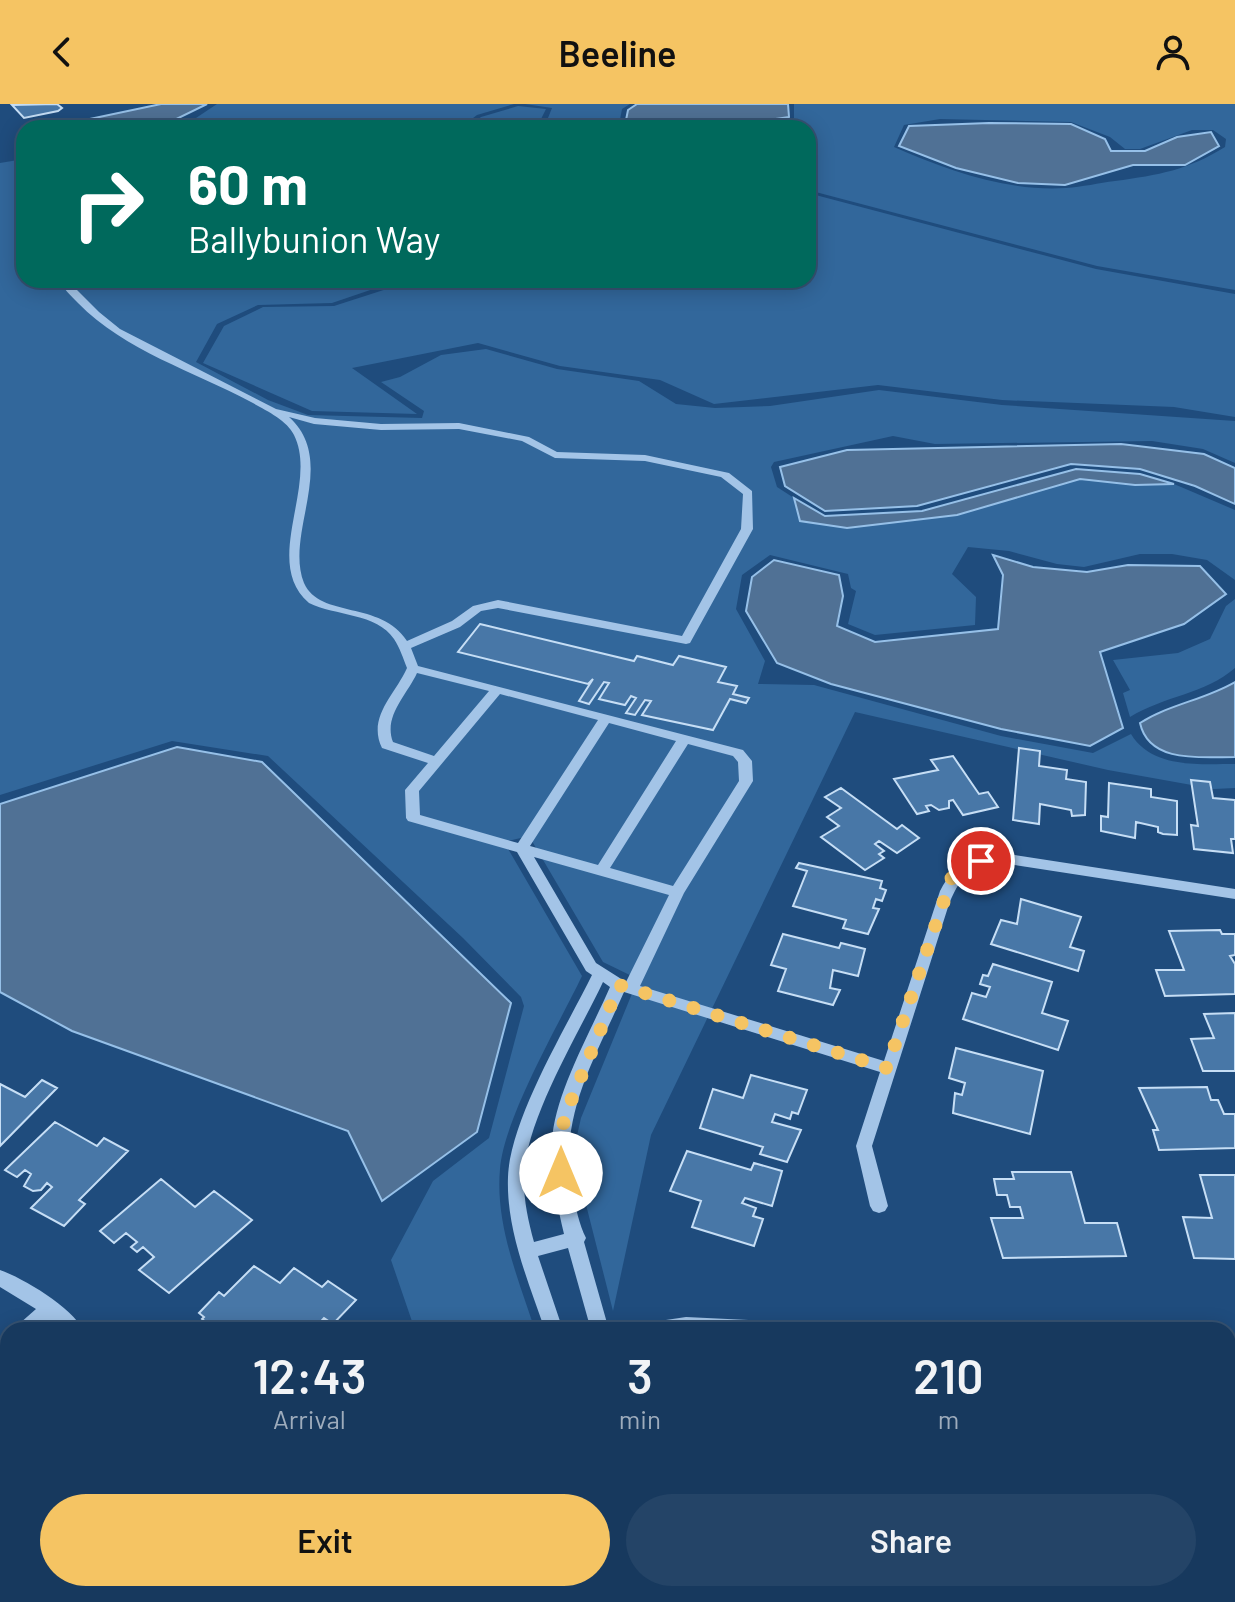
<!DOCTYPE html>
<style>
:root{--surface:#17395e;--page:#244467;--text:#f1f3f6;--muted:#9eacbc;--line:#365373;--accent:#f5c463}
body{margin:0;font-family:Barlow,sans-serif;background:var(--page);color:var(--text);height:100vh;display:flex;flex-direction:column;font-size:30px;white-space:nowrap}
*{box-sizing:border-box;margin:0}
p{font-size:26px;color:var(--muted)}
.icon{flex:none;width:44px;height:44px;fill:none;stroke:currentColor;stroke-width:2;stroke-linecap:round;stroke-linejoin:round}
.map{position:relative;flex:1;overflow:hidden}
.drawer{position:absolute;left:0px;top:1218px;width:1236px;height:280px;display:flex;flex-direction:column;background:var(--surface);border-radius:24px 24px 0 0;box-shadow:0 4px 20px #0003,0 0 0 2px var(--line)}
.drawer>*{flex:none}
.banner{position:absolute;left:16px;top:16px;width:800px;height:168px;border-radius:24px;box-shadow:0 4px 20px #0003,0 0 0 2px var(--line);background:#00695c;color:#fff;overflow:hidden}
.pin{position:absolute;display:grid;place-items:center;width:68px;height:68px;color:#fff;margin:-34px;border:4px solid #fff;border-radius:50%;box-shadow:0 2px 8px #0007}
.me{position:absolute;width:88px;margin:-44px;rotate:0deg;stroke-linejoin:round;filter:drop-shadow(0 0 6px #0008)}
.turn{display:flex;align-items:center;gap:28px;height:168px;padding:0 40px;font-size:36px}
.turn .icon{width:104px;height:104px;stroke-width:2.5}
.turn b{display:block;font-size:56px;line-height:68px}
.eta{display:flex;justify-content:space-evenly;align-items:center;height:136px;text-align:center}
.eta b{font-size:48px;font-weight:600;line-height:56px}
.action{display:flex;gap:16px;margin-top:auto;padding:16px 40px}
.action a{flex:1;height:92px;border-radius:48px;background:var(--accent);color:#111;font-size:32px;font-weight:600;line-height:92px;text-align:center}
.action a+a{background:var(--page);color:var(--text)}
header{display:flex;justify-content:space-between;align-items:center;height:104px;padding:0 40px;background:var(--accent);color:#111;font-size:36px;font-weight:600}
.map>svg:first-child{display:block}
</style>
<header><svg class="icon" aria-label="back" viewBox="0 0 24 24"><path d="M15 5l-7 7 7 7"/></svg>Beeline<svg class="icon" aria-label="person" viewBox="0 0 24 24"><circle cx="12" cy="8" r="4"/><path d="M4 21q1-7 8-7t8 7"/></svg></header>
<div class="map">
<svg width="1235" height="1498" viewBox="0 0 1235 1498">
<rect width="100%" height="100%" fill="#1f4c7d"/>
<!-- green -->
<path fill="#32679b" fill-rule="evenodd" d="M217,0H514L477,11L460,24H181Z
M525,0H630L622,5L619,21L625,24H557L546,19L552,4Z
M794,0H1235V186L1097,162L808,86V24H762L794,14ZM940,15L1071,18L1110,33L1125,45H1140L1192,26H1213L1226,35L1225,43C1188,66 1159,71 1115,77C1099,79 1082,83 1066,84C1008,88 946,66 894,43L904,21Z
M518,2L546,5L539,19L549,24H467L481,13Z
M24,55V176H384L388,180L332,199L258,201L217,220L196,258L268,296L308,311L422,314L424,307L381,278L400,273L441,251L486,245L557,265L639,277L676,300L715,304L770,302L879,286L1002,301L1235,317V359L1203,345L1152,337L935,340L893,332L774,358L771,363L777,383L794,394L800,417L957,411L1080,375L1135,381L1174,380L1235,406V476L1207,456L1172,450H1140L1084,463L1057,460L1009,447L968,443L952,470L976,493L975,521L875,531L848,520L856,487L851,484L848,470L770,451L742,471L736,505L765,557L758,580L814,581L1001,632L1093,649L1131,630C1152,665 1200,660 1235,660V684L1214,685L1108,666L855,608L651,1031L613,1207L578,1069L576,1036L581,1014L638,875L603,858L529,732L504,738L582,872C558,922 504,1014 500,1065C495,1120 518,1174 535,1226H415L391,1156L433,1077L489,1034L524,902L521,893L463,834L268,652L172,637L0,691V59Z
M808,89L1096,165L1235,190V313L1174,303L1002,296L878,281L714,300L660,276L560,262L478,239L352,264L417,310L312,307L203,259L224,222L263,203L334,202L396,182L392,176H808Z
M1235,495V564C1205,590 1164,592 1130,613L1123,589L1130,586L1113,556L1178,549L1210,535L1226,502Z
M290,1490H734L748,1498H282Z"/>
<!-- water -->
<path fill="#507195" stroke="#96c0e8" stroke-width="2" d="M161,0H207L158,24H47Z
M637,0H788L789,13L748,19L719,15L664,24L625,21L628,6Z
M989,19L1071,20L1105,35L1111,47H1145L1177,33L1211,28L1219,42L1185,61H1133L1065,81L1018,79L956,64L899,42L909,22Z
M1121,340L1204,350L1235,364V400L1195,382L1140,365L1071,360L917,402L825,407L785,382L780,363L847,346Z
M1076,365L1140,370L1174,380L1135,381L1080,375L957,411L847,424L800,417L794,394L825,412L922,407Z
M993,451L1033,463L1087,468L1128,461L1200,462L1226,490L1184,520L1100,548L1123,624L1090,642L1001,625L831,580L777,559L746,507L752,473L774,456L839,471L843,492L837,522L875,538L998,525L1003,471Z
M1235,578V653C1202,653 1149,660 1140,619C1170,600 1204,596 1235,578Z
M177,643L262,658L511,899L477,1028L382,1097L348,1027L72,927L0,888V700Z
M769,1490H937L936,1498H783Z"/>
<!-- building -->
<path fill="#4877a7" stroke="#c6def5" stroke-width="2" d="M57,0L62,4L58,7L24,14L12,1Z
M480,520L634,557L637,552L673,561L679,552L726,563L718,578L737,582L733,590L749,594L746,599L730,595L713,626L642,611L651,597L645,596L635,611L626,609L636,594L631,592L625,601L599,595L609,579L604,578L589,600L579,597L593,575L588,580L458,548Z
M1019,644L1040,647L1039,662L1067,666L1066,675L1086,678L1085,711L1072,712L1071,706L1040,700L1039,720L1013,716Z
M953,652L979,690L988,688L998,703L963,711L953,696L949,697V704L939,706L931,701L926,702L929,707L917,710L894,675L938,666L931,656Z
M1191,676L1210,678L1213,694L1235,696V735H1231L1233,749L1194,745L1191,721L1198,722Z
M1109,679L1151,685V693L1177,697V731L1163,730L1158,728V723L1136,718L1135,734L1101,727V712L1108,713Z
M841,684L897,725L902,721L919,734L897,749L879,737L875,740L884,747L879,750L884,754L865,766L821,733L839,722L827,713L841,704L825,693Z
M799,759L882,777L880,784L886,786L882,797L876,795L873,804L879,805L868,830L843,824L846,816L793,802L807,767L796,764Z
M1021,795L1081,813L1070,843L1084,847L1078,867L991,840L1001,816L1017,820Z
M1220,826L1222,830H1235V851L1230,852L1235,860V890L1165,892L1156,866H1184L1169,827Z
M783,830L839,844L841,839L865,845L858,872L833,866L830,884L840,886L833,901L778,887L786,865L771,861Z
M993,860L1052,878L1042,909L1068,917L1058,946L963,915L972,889L986,893L990,883L980,880L983,871L988,872Z
M1235,909V967H1203L1191,935L1214,934L1204,910Z
M956,944L1043,967L1030,1030L953,1009L955,989L962,991L965,979L949,974Z
M751,971L807,986L798,1010L792,1008L790,1015L775,1010L772,1018L801,1026L787,1058L760,1050L763,1043L700,1024L713,985L743,994Z
M42,976L57,984L0,1042V980L25,993Z
M1207,983L1211,996H1218L1224,1010H1235V1044L1159,1046L1153,1026H1158L1139,984Z
M55,1018L97,1042L104,1034L128,1047L79,1096L85,1100L64,1122L31,1104L52,1083L47,1079L41,1086L33,1087L24,1082L31,1070L25,1066L17,1073L5,1066Z
M687,1047L751,1066L754,1059L782,1067L772,1102L745,1094L742,1099L756,1104L753,1112L763,1115L754,1142L692,1123L701,1097L670,1087Z
M1012,1068H1071L1085,1119H1117L1126,1152L1003,1154L991,1114H1023L1020,1103H1010L1007,1091H997L994,1075H1014Z
M1200,1071H1235V1155L1194,1154L1183,1113L1212,1114Z
M161,1075L195,1103L214,1087L252,1116L169,1189L139,1166L154,1153L143,1143L137,1148L131,1143L137,1138L126,1129L114,1139L100,1127Z
M254,1162L280,1179L294,1164L322,1183L328,1177L356,1196L333,1220L324,1214L313,1226H229L221,1219L218,1222L210,1221L202,1215L204,1213L199,1209L219,1188L224,1192Z
M8,1356V1465L2,1470L0,1363Z
M1064,1490H1153L1157,1496L1068,1498Z"/>
<g fill="none" stroke-linecap="round" stroke-linejoin="round">
<!-- minor -->
<path fill="#a3c4e7" fill-rule="evenodd" d="M59,176H67L99,208L120,225L276,305L315,314L381,320L459,319L529,333L557,348L645,351L729,369L752,387L753,425L690,539L686,540L498,504L481,507L460,523L411,544L418,562L743,646L752,657L753,677L684,789L640,882L884,957L940,787C957,755 973,750 1008,750L1235,785V795L1008,760C972,760 963,767 949,800L872,1042L888,1102L885,1107L879,1109L873,1107L870,1102L856,1042L880,968L624,888C595,955 558,1012 572,1087C576,1104 579,1120 586,1134L584,1138L609,1226H591L568,1144L538,1152L563,1226H545C528,1177 506,1125 508,1073C510,1015 566,924 592,871L586,867L517,748L408,717L406,714L405,686L428,659L382,644C367,613 395,591 407,564C403,554 400,544 394,535C377,509 335,512 309,499C261,458 319,381 294,331C287,316 265,306 251,298C193,267 125,247 78,199C71,192 63,184 59,176ZM289,313L314,320L381,326L459,325L522,337L555,354L645,357L721,373L743,390L741,425L682,532L498,496L473,502L452,517L407,537C381,496 320,515 304,479C284,429 339,358 289,313ZM417,569L489,587L434,652L393,638C383,612 407,591 417,569ZM500,590L598,616L518,739L420,711L419,687ZM609,619L676,637L598,761L530,742ZM688,640L733,652L738,658L739,677L673,782L610,764ZM534,753L669,791L626,878L596,859ZM603,878L610,883C591,927 554,991 552,1038C550,1069 557,1100 564,1130L534,1138C528,1116 523,1093 524,1071C527,1013 578,931 603,878Z
M0,1166C23,1174 73,1204 83,1226H61L50,1216L38,1226H16L19,1220L36,1205L0,1183Z
M686,1213L790,1218L796,1220L799,1226H636L639,1220Z
M8,1232V1252L0,1256V1235Z
M1228,1235H1235V1251H1228Z
M1228,1386L1235,1389V1423L1228,1420Z
M145,1490H171L168,1498H142Z"/>
</g>
<g fill="none" stroke-linecap="round" stroke-linejoin="round">
<!-- route -->
<path stroke="#f5c463" stroke-width="14" stroke-dasharray="0 25.2" d="M561,1069L560,1033L566,1009L619,881L887,964L952,773L981,757"/>
</g>
</svg>
<div class="pin" style="left:981px;top:757px;background:#d93025"><svg class="icon" aria-label="arrive" viewBox="0 0 24 24"><path d="M6 21V4h12l-3 4 3 4H6"/></svg></div>
<svg class="me" style="left:561px;top:1069px" viewBox="-20 -20 40 40"><circle r="19" fill="#fff"/><path d="M0-13L10 11 0 6-10 11z" fill="#f5c463"/></svg>
<div class="banner">
<div class="turn"><svg class="icon" aria-label="right" viewBox="0 0 24 24"><path d="M7 20v-9h11M14 6l5 5-5 5"/></svg><div><b>60 m</b>Ballybunion Way</div></div>
</div>
<section class="drawer">
<div class="eta">
<div><b>12:43</b><p>Arrival</p></div>
<div><b>3</b><p>min</p></div>
<div><b>210</b><p>m</p></div>
</div>
<div class="action"><a>Exit</a><a>Share</a></div>
</section>
</div>
